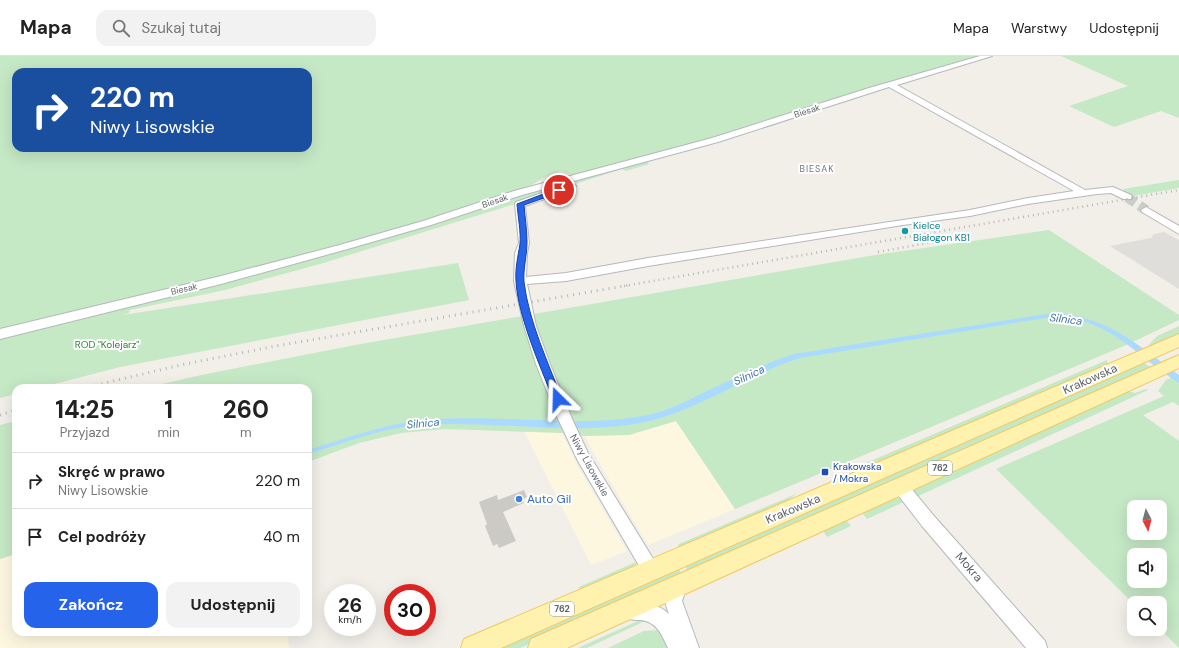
<!DOCTYPE html>
<html lang="pl">
<meta charset="utf-8">
<style>
:root{--surface:#fff;--page:#f2f2f2;--text:#222;--muted:#767676;--line:#e0e0e0;--accent:#2563eb}
body{margin:0;font-family:"DM Sans",sans-serif;background:var(--page);color:var(--text);height:100vh;display:flex;flex-direction:column;font-size:15px;white-space:nowrap}
*{box-sizing:border-box;margin:0}
p{font-size:13px;color:var(--muted)}
.icon{flex:none;width:22px;height:22px;fill:none;stroke:currentColor;stroke-width:2;stroke-linecap:round;stroke-linejoin:round}
.map{position:relative;flex:1;overflow:hidden}
.sheet{position:absolute;left:12px;top:328px;width:300px;height:252px;display:flex;flex-direction:column;background:var(--surface);border-radius:12px;box-shadow:0 4px 16px #0002}
.sheet>*{flex:none}
.top-card{position:absolute;left:12px;top:12px;width:300px;height:84px;border-radius:12px;box-shadow:0 4px 16px #0002;background:#1a4fa0;color:#fff;overflow:hidden}
.needle{width:26px;rotate:174deg}
.controls{position:absolute;left:1127px;top:444px;display:grid;gap:8px}
.controls a{display:grid;place-items:center;width:40px;height:40px;border-radius:8px;background:var(--surface);box-shadow:0 4px 16px #0002;font-size:20px}
.speed{position:absolute;left:324px;top:528px;display:flex;gap:8px;font-size:20px;font-weight:700;text-align:center}
.speed>*{display:grid;place-content:center;width:52px;height:52px;border-radius:50%;background:var(--surface);box-shadow:0 4px 16px #0002;line-height:1}
.speed small{font-size:10px;font-weight:400}
.speed .limit{border:6px solid #d22;background:#fff;color:#111}
.pin{position:absolute;display:grid;place-items:center;width:34px;height:34px;color:#fff;margin:-17px;border:2px solid #fff;border-radius:50%;box-shadow:0 1px 4px #0007}
.me{position:absolute;width:44px;margin:-22px;rotate:338deg;stroke-linejoin:round;filter:drop-shadow(0 0 3px #0008)}
.turn{display:flex;align-items:center;gap:14px;height:84px;padding:0 12px;font-size:18px}
.turn .icon{width:52px;height:52px;stroke-width:2.5}
.turn b{display:block;font-size:28px;line-height:34px}
.eta{display:flex;justify-content:space-evenly;align-items:center;height:68px;text-align:center}
.eta b{font-size:24px;font-weight:700;line-height:28px}
.button{display:flex;gap:8px;margin-top:auto;padding:8px 12px}
.button a{flex:1;height:46px;border-radius:12px;background:var(--accent);color:#fff;font-size:16px;font-weight:700;line-height:46px;text-align:center}
.button a+a{background:var(--page);color:var(--text)}
ul{padding:0;list-style:none}
li{display:flex;align-items:center;gap:12px;height:56px;padding:0 12px;border-top:1px solid var(--line)}
li div{flex:1}
li b{display:block;font-size:15px}
li em{font-style:normal}
header{display:flex;align-items:center;gap:24px;box-sizing:border-box;height:56px;padding:0 20px;background:var(--surface);border-bottom:1px solid var(--line)}
header strong{font-size:19px}
nav{display:flex;gap:22px;margin-inline-start:auto;font-size:14px}
.search{width:280px;height:36px;background:var(--page);display:flex;align-items:center;gap:10px;box-sizing:border-box;padding:0 14px;border-radius:12px;color:var(--muted);font-size:15px}
.map>svg:first-child{display:block}
</style>
<header>
<strong>Mapa</strong>
<div class="search"><svg class="icon" aria-label="search" viewBox="0 0 24 24"><circle cx="10" cy="10" r="6"/><path d="M15 15l6 6"/></svg>Szukaj tutaj</div>
<nav><a>Mapa</a><a>Warstwy</a><a>Udostępnij</a></nav>
</header>
<div class="map">
<svg width="1179" height="592" viewBox="0 0 1179 592">
<rect width="100%" height="100%" fill="#f1efe8"/>
<!-- commercial -->
<path fill="#fef7e0" d="M676,365L735,453L648,489L593,396L585,380L629,379Z
M524,375L562,377L576,407L627,495L591,509Z
M16,498V576H287L289,592H0V503Z"/>
<!-- industrial -->
<path fill="#e0deda" d="M1164,176L1179,184V233L1110,190L1151,182L1154,178Z"/>
<!-- green -->
<path fill="#c5e8c5" fill-rule="evenodd" d="M0,0H980L649,101L575,120L561,115L551,118L520,135L444,160L218,227L526,137L565,126L569,127L568,129L521,146L320,208L225,234L130,254L129,257L123,259L458,207L469,244L120,311L39,332H16V338L0,342ZM16,16H308V92H16Z
M1061,0H1179V62L1161,55L1114,71L1069,50L1128,30Z
M647,105L649,108L626,115L622,113L575,128L576,124Z
M1179,124V132L1127,141L1123,133Z
M1049,174L1179,259V264L1124,290L735,453L676,365L629,379L585,380L562,377L445,373L401,377L359,387L308,406V332H145L201,319L355,289L875,199Z
M1179,270V278L1150,290L1149,289L1157,280Z
M1107,304L1108,309L895,401L859,410Z
M1144,307L1150,311L689,517L684,508Z
M1179,319V350L1173,346L1143,359L1179,385V592L1160,573V547L1134,548L996,413L1164,340L1158,335L1166,324ZM1134,451H1160V477H1134ZM1134,499H1160V525H1134Z
M1146,333L1148,334L914,442L913,434L1128,335L1135,337Z
M16,365V498L0,503V369Z
M796,438L781,450L676,496L679,488Z
M895,441L906,445L867,463L863,458V455Z
M844,464L847,465L851,470L827,481L824,476L825,473Z
M636,506L634,512L580,535L579,531Z
M679,513L682,520L520,592H494Z
M640,564H656L643,566L587,592H578Z
M660,574L669,592H608L644,575Z"/>
<!-- water -->
<path fill="#aadaff" d="M1053,257C1107,260 1138,289 1179,319V327C1132,298 1107,257 1045,262L800,302C743,320 694,358 635,368C563,379 491,364 419,369C381,372 344,387 308,398V394C350,381 393,365 437,363C504,359 571,371 637,361C661,358 683,347 705,336C734,323 763,308 794,298Z"/>
<!-- building -->
<path fill="#cccac5" d="M524,434L527,441L522,444L524,447L503,456L516,485L499,492L497,488L493,490L485,470L487,468L479,446L497,439L498,444Z"/>
<g fill="none" stroke-linecap="round" stroke-linejoin="round">
<!-- minor-tunnel -->
<path stroke="#ccccc8" stroke-width="10" stroke-dasharray="10 5" stroke-linecap="butt" d="M1127,141L1146,154"/>
<!-- minor casing -->
<g stroke="#b5b8bc" stroke-width="2">
<path id="minor" d="M980,0H992L897,29L1085,134L1113,131L1131,139L1132,141L1131,143H1123L1111,137L1097,138L1028,148L970,160L903,169L648,210L566,225L527,228L536,270L550,308L572,363L588,397L660,514L657,520L651,522L645,520L578,405L558,363L536,308L524,270L514,225L515,197L519,187L515,148L516,146L568,128H574L576,130L574,132L525,150L529,187L527,197L526,221L566,217L648,202L970,154L1028,142L1074,135L889,31L718,86L522,139L431,169L344,194L221,228L0,283V273L221,220L336,190L423,165L514,135L712,82L869,32Z
M1146,151L1179,170V178L1142,156L1141,154Z
M900,423L905,425L934,460L1045,585L1047,592H1026L922,470L895,435L892,430L895,425Z
M678,521L684,524L687,530L682,545L699,592H668C662,579 657,566 641,564C634,564 629,564 623,561L620,555L623,549C637,543 658,547 669,558C663,542 664,539 672,524Z"/>
</g>
<!-- major casing -->
<g stroke="#f2c960" stroke-width="2">
<path id="major" d="M1179,278V291L501,592H461L464,583Z
M1179,299V312L567,592H528L531,583Z"/>
</g>
<!-- minor -->
<use href="#minor" fill="#fff" fill-rule="evenodd"/>
<!-- major -->
<use href="#major" fill="#fff2af" fill-rule="evenodd"/>
<!-- rail-far1 -->
<path stroke="#b6b7b8" stroke-width="2.5" stroke-dasharray="1 4" stroke-linecap="butt" d="M878,196L966,180
M624,230L1179,134"/>
<!-- rail -->
<path stroke="#b6b7b8" stroke-width="3" stroke-dasharray="1 5" stroke-linecap="butt" d="M84,332L185,308L276,290L630,229
M0,359L16,354"/>
</g>
<!-- route -->
<path fill="#2563eb" stroke="#184099" d="M559,132L561,133V136L524,149C525,162 527,174 527,186C527,199 523,213 524,226C529,266 548,306 562,343L561,346H554L553,343C540,309 518,261 516,225C515,213 518,200 520,188C521,176 518,161 517,148Z"/>
<!-- markers -->
<circle fill="#0f9aa8" stroke="#fff" stroke-width="1.5" cx="905" cy="175" r="4"/>
<rect fill="#1a4fb4" stroke="#fff" stroke-width="1.5" x="821" y="412" width="8" height="8" rx="2"/>
<circle fill="#3f7fe0" stroke="#fff" stroke-width="1.5" cx="519" cy="443" r="4"/>
<g text-anchor="middle" stroke-width="4" stroke-linejoin="round" paint-order="stroke">
<!-- far-street labels -->
<g font-size="9" fill="#5f6368" stroke="#fff">
<text transform="translate(807 55) rotate(-18)" y="3">Biesak</text>
<text transform="translate(495 145) rotate(-19)" y="3">Biesak</text>
<text transform="translate(184 233) rotate(-13)" y="3">Biesak</text>
</g>
<!-- far-neighbourhood labels -->
<g font-size="9" letter-spacing="1" fill="#70757a" stroke="#fff">
<text x="817" y="116">BIESAK</text>
</g>
<!-- shield labels -->
<g fill="#fff" stroke="#8f9295" stroke-width="1">
<rect x="928" y="405" width="24" height="14" rx="3"/>
<rect x="550" y="546" width="24" height="14" rx="3"/>
</g>
<g font-size="9" font-weight="bold" fill="#5f6368">
<text x="940" y="415">762</text>
<text x="562" y="556">762</text>
</g>
<!-- culture labels -->
<g font-size="10" fill="#0d838f" stroke="#fff" text-anchor="start">
<text x="913" y="173">Kielce<tspan x="913" dy="12">Białogon KB1</tspan></text>
</g>
<!-- park labels -->
<g font-size="10" fill="#348238" stroke="#fff">
<text x="107" y="292">ROD "Kolejarz"</text>
</g>
<!-- street labels -->
<g font-size="10" fill="#5f6368" stroke="#fff">
<text transform="translate(590 409) rotate(61)" y="4">Niwy Lisowskie</text>
</g>
<!-- transit labels -->
<g font-size="10" fill="#164399" stroke="#fff" text-anchor="start">
<text x="833" y="414">Krakowska<tspan x="833" dy="12">/ Mokra</tspan></text>
</g>
<!-- water labels -->
<g font-size="11" font-style="italic" fill="#4174aa" stroke="#fff">
<text transform="translate(1066 263) rotate(7)" y="4">Silnica</text>
<text transform="translate(749 319) rotate(-25)" y="4">Silnica</text>
<text transform="translate(423 367) rotate(-5)" y="4">Silnica</text>
</g>
<!-- near-street labels -->
<g font-size="12" fill="#5f6368" stroke="#fff">
<text transform="translate(1090 323) rotate(-24)" y="4">Krakowska</text>
<text transform="translate(793 453) rotate(-23)" y="4">Krakowska</text>
<text transform="translate(969 511) rotate(49)" y="4">Mokra</text>
</g>
<!-- near-shop labels -->
<g font-size="12" fill="#366cbe" stroke="#fff" text-anchor="start">
<text x="527" y="447">Auto Gil</text>
</g>
</g>
</svg>
<div class="controls">
<a><svg class="needle" viewBox="-14 -14 28 28"><path d="M0-13l5 13h-10z" fill="#e53935"/><path d="M0 13l5-13h-10z" fill="#767676"/></svg></a>
<a><svg class="icon" aria-label="sound" viewBox="0 0 24 24"><path d="M4 9h4l5-4v14l-5-4H4zM17 9q2 3 0 6"/></svg></a>
<a><svg class="icon" aria-label="search" viewBox="0 0 24 24"><circle cx="10" cy="10" r="6"/><path d="M15 15l6 6"/></svg></a>
</div>
<div class="speed"><div>26<small>km/h</small></div><div class="limit">30</div></div>
<div class="pin" style="left:559px;top:134px;background:#d93025"><svg class="icon" aria-label="arrive" viewBox="0 0 24 24"><path d="M6 21V4h12l-3 4 3 4H6"/></svg></div>
<svg class="me" style="left:558px;top:343px" viewBox="-20 -20 40 40"><path d="M0-17L14 15 0 8-14 15z" fill="#2563eb" stroke="#fff" stroke-width="4"/></svg>
<div class="top-card">
<div class="turn"><svg class="icon" aria-label="right" viewBox="0 0 24 24"><path d="M7 20v-9h11M14 6l5 5-5 5"/></svg><div><b>220 m</b>Niwy Lisowskie</div></div>
</div>
<section class="sheet">
<div class="eta">
<div><b>14:25</b><p>Przyjazd</p></div>
<div><b>1</b><p>min</p></div>
<div><b>260</b><p>m</p></div>
</div>
<ul>
<li><svg class="icon" aria-label="right" viewBox="0 0 24 24"><path d="M7 20v-9h11M14 6l5 5-5 5"/></svg><div><b>Skręć w prawo</b><p>Niwy Lisowskie</p></div><em>220 m</em></li>
<li><svg class="icon" aria-label="arrive" viewBox="0 0 24 24"><path d="M6 21V4h12l-3 4 3 4H6"/></svg><div><b>Cel podróży</b></div><em>40 m</em></li>
</ul>
<div class="button"><a>Zakończ</a><a>Udostępnij</a></div>
</section>
</div>
